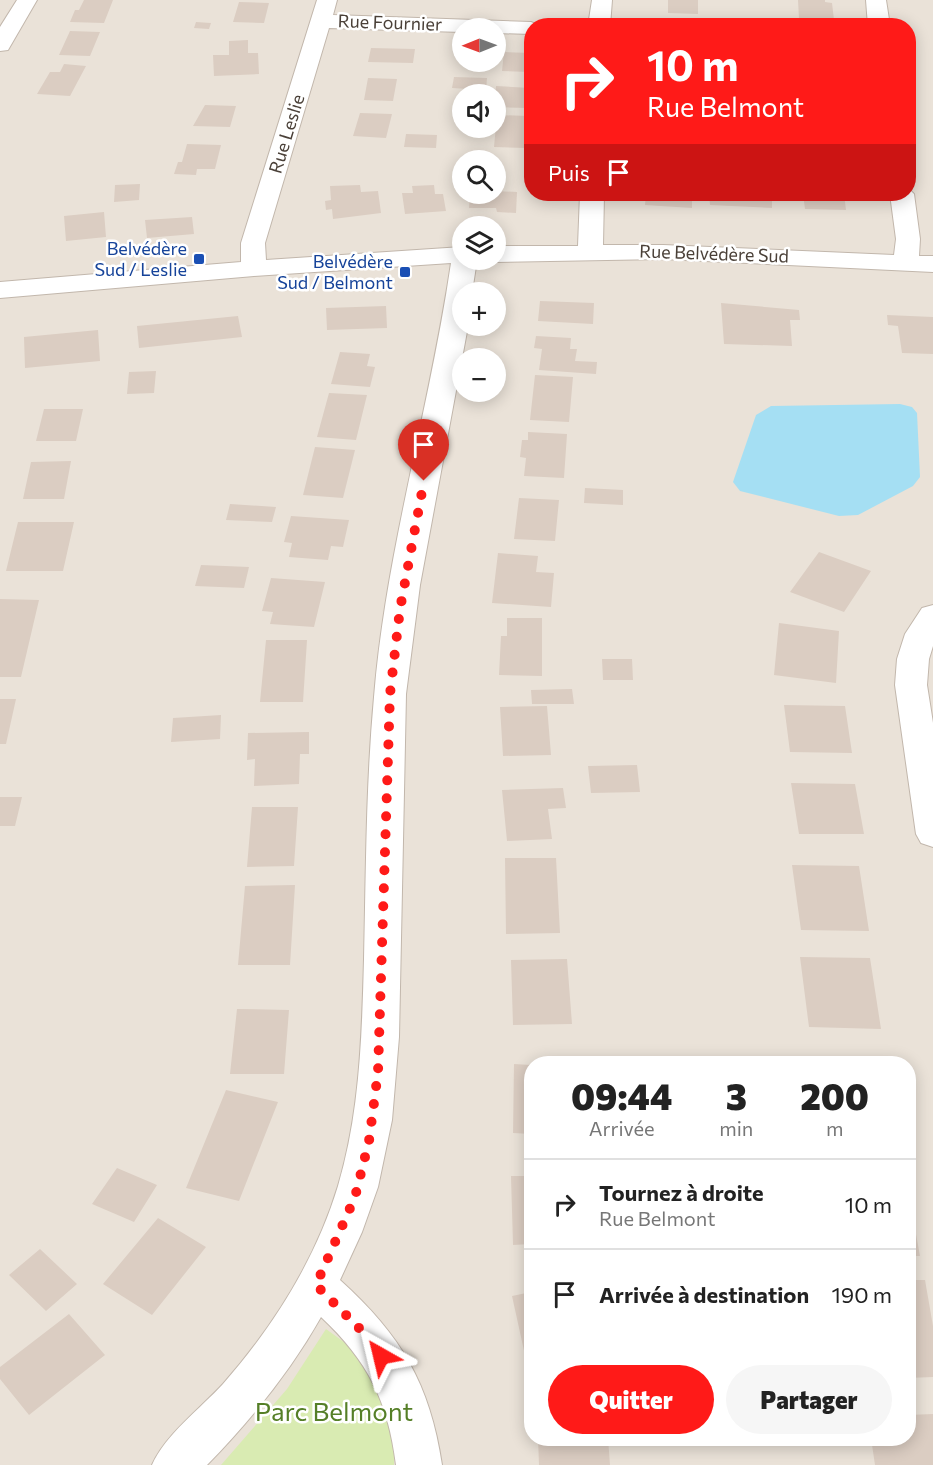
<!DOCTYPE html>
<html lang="fr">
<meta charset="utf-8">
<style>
:root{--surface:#fff;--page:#f6f6f6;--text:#222;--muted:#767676;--line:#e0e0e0;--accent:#ff1a18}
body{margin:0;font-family:Commissioner,sans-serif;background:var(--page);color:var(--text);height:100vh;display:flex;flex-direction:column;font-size:22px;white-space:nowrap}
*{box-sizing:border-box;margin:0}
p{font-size:20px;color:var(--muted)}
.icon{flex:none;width:33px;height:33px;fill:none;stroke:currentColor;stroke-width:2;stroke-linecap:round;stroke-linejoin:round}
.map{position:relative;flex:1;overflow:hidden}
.panel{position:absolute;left:524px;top:1056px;width:392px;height:390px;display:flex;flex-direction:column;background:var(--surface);border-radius:24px;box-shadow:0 3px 15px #0003}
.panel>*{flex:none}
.banner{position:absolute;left:524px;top:18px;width:392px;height:183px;border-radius:24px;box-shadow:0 3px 15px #0003;background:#ff1a18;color:#fff;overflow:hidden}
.needle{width:39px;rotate:269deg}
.tools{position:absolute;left:452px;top:18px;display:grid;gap:12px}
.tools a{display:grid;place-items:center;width:54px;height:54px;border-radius:50%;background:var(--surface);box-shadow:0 3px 15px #0003;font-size:30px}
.pin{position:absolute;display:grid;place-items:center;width:51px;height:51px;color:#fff;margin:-62px -26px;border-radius:50% 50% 50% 0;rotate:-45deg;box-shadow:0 0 6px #0007}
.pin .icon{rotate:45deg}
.me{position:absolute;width:66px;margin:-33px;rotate:323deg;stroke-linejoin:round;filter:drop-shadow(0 0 4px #0008)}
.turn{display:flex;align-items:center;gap:21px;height:126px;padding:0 24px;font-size:27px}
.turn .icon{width:78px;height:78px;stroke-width:2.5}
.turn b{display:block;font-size:42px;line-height:51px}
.then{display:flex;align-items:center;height:57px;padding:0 24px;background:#0003;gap:12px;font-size:22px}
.eta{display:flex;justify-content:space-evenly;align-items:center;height:102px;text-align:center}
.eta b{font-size:36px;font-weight:800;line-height:42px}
.cta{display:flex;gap:12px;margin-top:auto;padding:12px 24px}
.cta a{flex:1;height:69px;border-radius:36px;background:var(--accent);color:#fff;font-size:24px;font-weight:800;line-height:69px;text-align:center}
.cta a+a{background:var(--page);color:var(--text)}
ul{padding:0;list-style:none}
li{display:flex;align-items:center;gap:18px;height:90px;padding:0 24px;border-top:2px solid var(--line)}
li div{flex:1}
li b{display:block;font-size:22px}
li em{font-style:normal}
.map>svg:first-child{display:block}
</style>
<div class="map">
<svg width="933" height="1465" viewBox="0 0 933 1465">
<rect width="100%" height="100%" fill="#f6f0ea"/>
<!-- residential -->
<path fill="#eae2d8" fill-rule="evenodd" d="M0,0H933V1465H0ZM531,26H908V194H531ZM462,28H495V62H462ZM462,94H495V128H462ZM462,160H495V194H462ZM462,226H495V260H462ZM462,292H495V326H462ZM462,358H495V392H462ZM531,1064H908V1438H531Z"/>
<!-- green -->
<path fill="#d9ebb2" d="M326,1329C335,1336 345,1342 353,1349C383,1375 396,1427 394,1465H221L287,1389Z"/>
<!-- water -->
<path fill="#a5dff3" d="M900,404L912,407L917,413L920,477L913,486L858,515L839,516L740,491L733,482L756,415L771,406Z"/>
<!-- building -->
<path fill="#dbcdc2" d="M84,0H113L104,23L70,22L75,10H79Z
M668,0H698V14L668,13Z
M798,0H825V2L832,3L834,20L799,19Z
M239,2L269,3L264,23L233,22Z
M708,20L738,21V26H708Z
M196,22L211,23L209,29L194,28Z
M70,31L100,32L90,56L59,55Z
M248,40V53H258L259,74L214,76L213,55H229V41Z
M371,48L415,49L413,63L368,62Z
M504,52L531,53V72L502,71Z
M64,64L86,66L70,96L37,94L50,72H60Z
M454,77L487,78L486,90L452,88Z
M368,78L397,79L393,101L364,100Z
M496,86L530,88L527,108L495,107Z
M205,105L236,106L230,127L193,126Z
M360,113L392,114L386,138L353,136Z
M497,115L528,116L531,134H527L526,148L494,147Z
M406,134L437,135L436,148L404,147Z
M187,144L221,145L215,169H197L196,175L174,174L178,162H182Z
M140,184L139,200L114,202L115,185Z
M360,185L361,192L378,191L381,213L333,219L332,209L326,210L325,201L331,200L330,186Z
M434,185L435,194H443L446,211L405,214L402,193H413L412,186Z
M495,191L517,192L516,213L497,212L496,208H469L470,194H495Z
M646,194H692V208L645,205Z
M709,194H772V208L710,205Z
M803,194H844L846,210L805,209Z
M104,212L106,237L66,241L64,216Z
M192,217L194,234L147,238L145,220Z
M540,301L594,303L593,324L538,321Z
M721,303L799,310L800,320H790L792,346L724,344Z
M386,306L387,328L327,330L326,308Z
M887,315L933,317V354L902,353L898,326L888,325Z
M238,316L242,337L139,348L137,326Z
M98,330L100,361L25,368L24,337Z
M536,336L571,338L570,349H577L575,361L597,362L596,374L539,370L542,349L534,348Z
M340,352L370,354L367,366L375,367L370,387L331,384Z
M156,371L154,393L127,394L129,372Z
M535,375L573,377L569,422L530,420Z
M329,393L367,395L356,440L317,437Z
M44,409H83L76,441H36Z
M528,432L567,434L564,478L524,476L526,458L520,457L522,440H528Z
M315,447L355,450L343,498L303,495Z
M71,461L64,499H23L31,462Z
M585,488L623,490V505L584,503Z
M519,498L559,500L555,541L514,539Z
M230,504L276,507L272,522L226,520Z
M291,516L349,520L343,547L331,546L328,560L289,557L292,543L284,542Z
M18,522H74L63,571H6Z
M819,552L871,571L844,612L790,592Z
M498,553L538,556L536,572L554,573L551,607L492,603Z
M201,565L249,567L244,588L195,586Z
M271,578L325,582L314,627L270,624L273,612L262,611Z
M0,599L39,600L21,677H0Z
M507,618H542V676L499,675L501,636H507Z
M779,623L839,631L836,683L774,675Z
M266,640H307L303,702H260Z
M602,659H632L633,680H603Z
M572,689L574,704H532L531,690Z
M0,699H16L6,744H0Z
M784,705L845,706L852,753L790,752Z
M547,706L551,755L503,756L500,707Z
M221,715L220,739L171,742L173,718Z
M309,732V754H300L299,784L254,786L255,759L247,760L248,733Z
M637,765L640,792L591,793L588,766Z
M791,783L855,784L864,834H799Z
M563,788L566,808L548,809L552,839L507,841L502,790Z
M0,797H22L15,826H0Z
M252,807H298L294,866L247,867Z
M505,858H556L560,933L506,934Z
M792,865L859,866L869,931L801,930Z
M295,885L290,965H238L245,886Z
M800,957L870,958L881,1029L809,1027Z
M567,959L572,1024L513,1025L511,960Z
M237,1009L289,1010L284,1074H230Z
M885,1059L886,1064H814L813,1060Z
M514,1064L531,1065V1134L513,1133Z
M226,1090L278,1102L239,1201L186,1188Z
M117,1168L157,1185L134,1222L92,1204Z
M511,1176H531V1244L513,1245Z
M908,1196H909L920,1256H908Z
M158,1218L206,1247L152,1315L103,1284Z
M40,1249L77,1284L46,1311L9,1275Z
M908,1280H925L933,1326V1377L908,1378Z
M531,1292V1378H530L512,1296Z
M69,1314L105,1355L29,1415L0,1379V1367Z
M933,1414V1465H875L871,1438H908V1415Z
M538,1438H608L610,1465H539Z"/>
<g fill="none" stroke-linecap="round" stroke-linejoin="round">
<!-- minor casing -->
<g stroke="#c2b7ac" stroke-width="2">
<path id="minor" d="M17,0H37L8,50L0,51V27Z
M317,0H337L333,15L531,22L540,26H531V34L495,33V28H462V32L329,28L265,243L266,260L462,247V260H477L472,292H462V326H468L420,585L406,694L399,1037L392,1120L378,1187L362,1232L340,1280C401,1335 430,1384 442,1465H396C388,1401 368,1361 321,1317C290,1372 250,1421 207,1465H152C165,1435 201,1408 223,1384C273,1327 316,1259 338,1186C360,1112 362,1035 364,959C366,871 366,784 374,697C386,550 430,408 451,263L254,276L0,298V282L241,262V243Z
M592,0H612L610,26H588Z
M866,0H886L890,26H868Z
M908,188L914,194L920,239L919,256H933V272L663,259L495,262L487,260H495V246H578L580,194H604L603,245H663L894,255L896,239L890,194H908Z
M933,605V646L929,659L927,685L933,723V847L921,843L916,834L895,685L897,659L905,634L922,608Z"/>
</g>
<!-- minor -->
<use href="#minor" fill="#fff" fill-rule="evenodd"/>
</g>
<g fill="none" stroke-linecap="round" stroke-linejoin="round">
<!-- route -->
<path stroke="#ff1a18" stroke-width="10" stroke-dasharray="0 18" d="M381,1356L371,1340L316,1285L355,1197L369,1141L378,1072L390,694L400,609L424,481"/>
</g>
<!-- markers -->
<g fill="#1a4fb4" stroke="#fff" stroke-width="2">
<rect x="193" y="253" width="12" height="12" rx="3"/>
<rect x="399" y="266" width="12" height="12" rx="3"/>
</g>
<g text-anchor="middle" stroke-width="5" stroke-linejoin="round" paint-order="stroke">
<!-- far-street labels -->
<g font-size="18" fill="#4a4038" stroke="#fff">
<text transform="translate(390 23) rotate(2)" y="6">Rue Fournier</text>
<text transform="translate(287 134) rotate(-73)" y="6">Rue Leslie</text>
<text transform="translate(714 254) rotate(2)" y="6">Rue Belvédère Sud</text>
</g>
<!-- far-transit labels -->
<g font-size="18" fill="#164399" stroke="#fff" text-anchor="end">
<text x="187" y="255">Belvédère<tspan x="187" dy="21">Sud / Leslie</tspan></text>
<text x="393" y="268">Belvédère<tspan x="393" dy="21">Sud / Belmont</tspan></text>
</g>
<!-- near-park labels -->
<g font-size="26" fill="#557f27" stroke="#fff">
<text x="334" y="1421">Parc Belmont</text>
</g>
</g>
</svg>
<div class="tools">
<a><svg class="needle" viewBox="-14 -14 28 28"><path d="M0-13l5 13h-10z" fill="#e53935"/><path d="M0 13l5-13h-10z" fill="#767676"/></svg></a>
<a><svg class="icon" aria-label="sound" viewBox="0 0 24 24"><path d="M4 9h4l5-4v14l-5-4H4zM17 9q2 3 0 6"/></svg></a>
<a><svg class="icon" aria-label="search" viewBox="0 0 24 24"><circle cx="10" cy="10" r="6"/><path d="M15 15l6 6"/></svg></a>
<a><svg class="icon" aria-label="layers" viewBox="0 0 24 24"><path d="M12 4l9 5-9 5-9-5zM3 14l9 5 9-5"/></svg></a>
<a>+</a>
<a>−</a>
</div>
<div class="pin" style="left:424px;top:481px;background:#d93025"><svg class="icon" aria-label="arrive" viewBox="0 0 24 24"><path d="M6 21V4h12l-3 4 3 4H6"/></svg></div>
<svg class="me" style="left:381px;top:1356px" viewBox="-20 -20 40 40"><path d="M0-17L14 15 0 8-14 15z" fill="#ff1a18" stroke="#fff" stroke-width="4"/></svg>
<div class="banner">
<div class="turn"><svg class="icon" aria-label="right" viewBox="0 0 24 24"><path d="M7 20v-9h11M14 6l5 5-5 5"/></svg><div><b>10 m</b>Rue Belmont</div></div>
<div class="then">Puis<svg class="icon" aria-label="arrive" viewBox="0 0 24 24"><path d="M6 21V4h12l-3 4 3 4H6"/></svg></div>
</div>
<section class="panel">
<div class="eta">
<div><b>09:44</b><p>Arrivée</p></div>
<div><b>3</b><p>min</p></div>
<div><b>200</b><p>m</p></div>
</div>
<ul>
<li><svg class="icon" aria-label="right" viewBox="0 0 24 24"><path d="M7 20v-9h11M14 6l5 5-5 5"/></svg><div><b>Tournez à droite</b><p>Rue Belmont</p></div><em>10 m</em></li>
<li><svg class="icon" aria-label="arrive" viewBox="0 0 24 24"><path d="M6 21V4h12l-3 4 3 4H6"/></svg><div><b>Arrivée à destination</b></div><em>190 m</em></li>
</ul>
<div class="cta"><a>Quitter</a><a>Partager</a></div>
</section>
</div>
